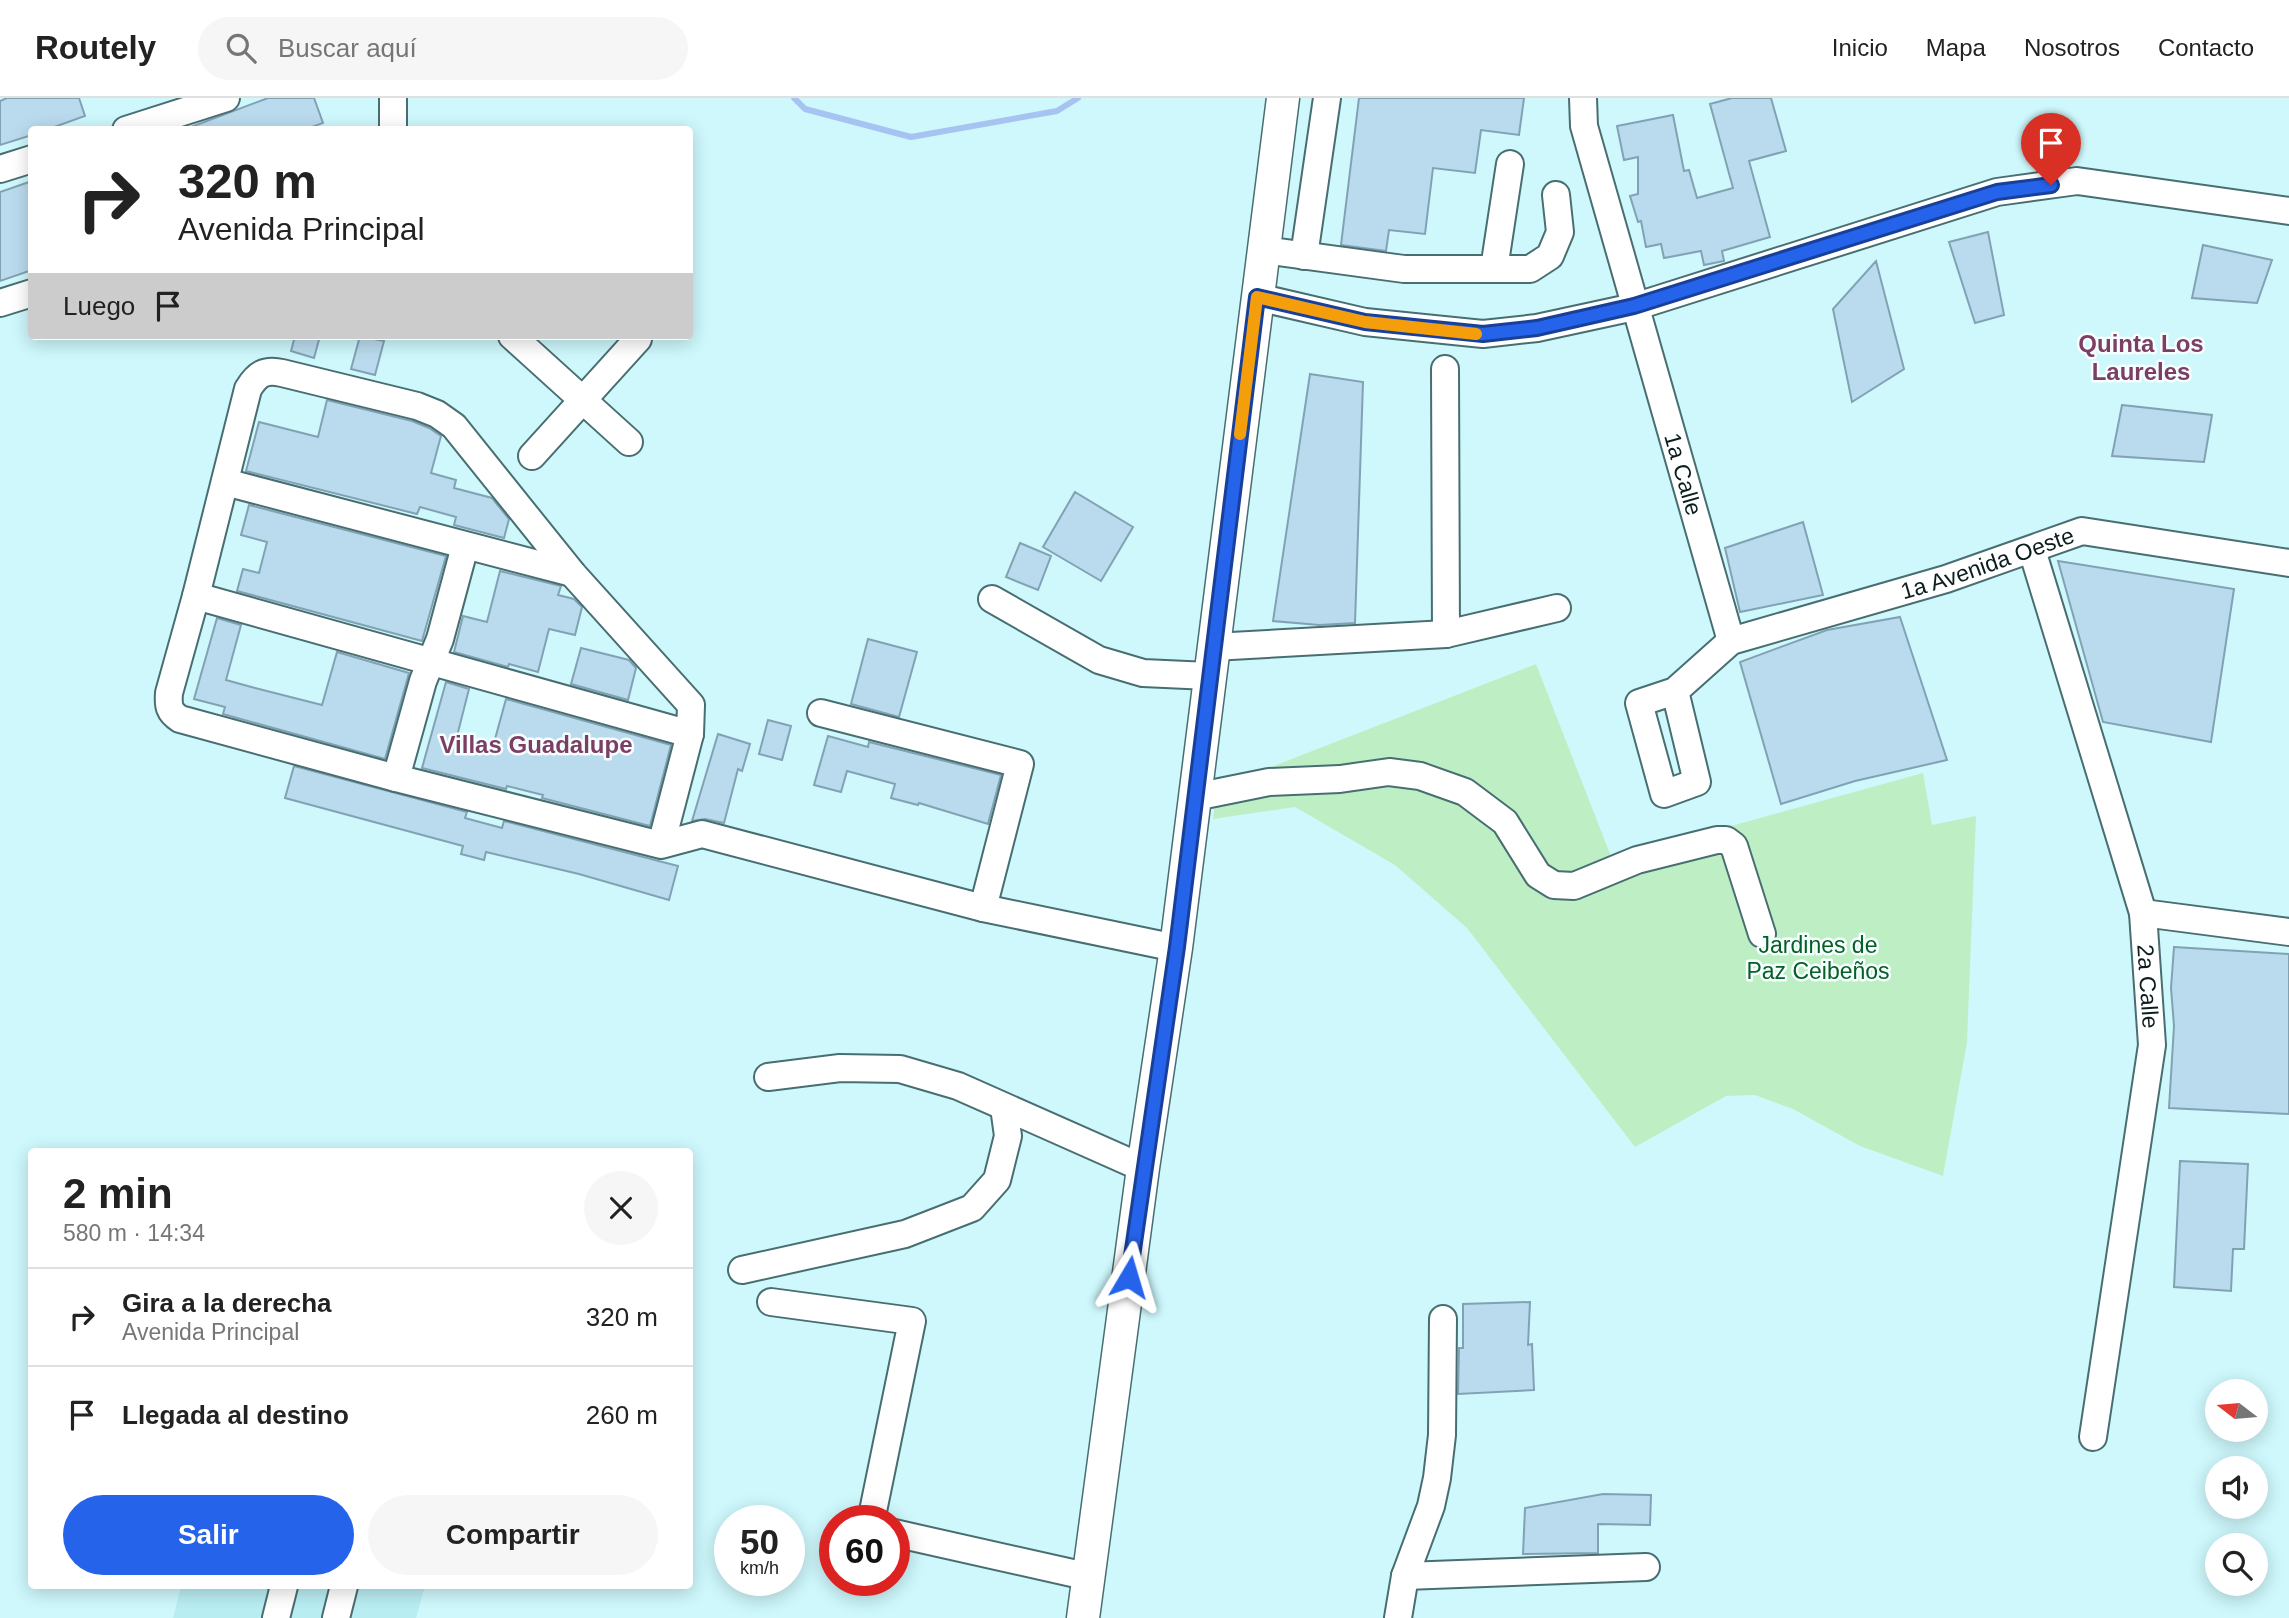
<!DOCTYPE html>
<html lang="es">
<meta charset="utf-8">
<style>
:root{--surface:#fff;--page:#f6f6f6;--text:#222;--muted:#767676;--line:#e0e0e0;--accent:#2563eb}
body{margin:0;font-family:Helvetica,sans-serif;background:var(--page);color:var(--text);height:100vh;display:flex;flex-direction:column;font-size:26px;white-space:nowrap}
*{box-sizing:border-box;margin:0}
p{font-size:23px;color:var(--muted)}
.icon{flex:none;width:38px;height:38px;fill:none;stroke:currentColor;stroke-width:2;stroke-linecap:round;stroke-linejoin:round}
.map{position:relative;flex:1;overflow:hidden}
.side{position:absolute;left:28px;top:1050px;width:665px;height:441px;display:flex;flex-direction:column;background:var(--surface);border-radius:7px;box-shadow:0 4px 18px #0003}
.side>*{flex:none}
.hud{position:absolute;left:28px;top:28px;width:665px;height:214px;border-radius:7px;box-shadow:0 4px 18px #0003;background:#fff;color:var(--text);overflow:hidden}
.needle{width:46px;rotate:286deg}
.tools{position:absolute;left:2205px;top:1281px;display:grid;gap:14px}
.tools a{display:grid;place-items:center;width:63px;height:63px;border-radius:50%;background:var(--surface);box-shadow:0 4px 18px #0003;font-size:35px}
.speed{position:absolute;left:714px;top:1407px;display:flex;gap:14px;font-size:35px;font-weight:700;text-align:center}
.speed>*{display:grid;place-content:center;width:91px;height:91px;border-radius:50%;background:var(--surface);box-shadow:0 4px 18px #0003;line-height:1}
.speed small{font-size:18px;font-weight:400}
.speed .limit{border:10px solid #d22;background:#fff;color:#111}
.pin{position:absolute;display:grid;place-items:center;width:60px;height:60px;color:#fff;margin:-72px -30px;border-radius:50% 50% 50% 0;rotate:-45deg;box-shadow:0 0 7px #0007}
.pin .icon{rotate:45deg}
.me{position:absolute;width:77px;margin:-38px;rotate:7deg;stroke-linejoin:round;filter:drop-shadow(0 0 5px #0008)}
.turn{display:flex;align-items:center;gap:24px;height:147px;padding:0 35px;font-size:32px}
.turn .icon{width:91px;height:91px;stroke-width:2.5}
.turn b{display:block;font-size:49px;line-height:60px}
.then{display:flex;align-items:center;height:66px;padding:0 35px;background:#0003;gap:14px;font-size:26px}
.round{display:grid;place-items:center;flex:none;width:74px;height:74px;border-radius:37px;background:var(--page)}
.overview{display:flex;align-items:center;justify-content:space-between;height:119px;padding:0 35px}
h1{font-size:42px;font-weight:800;line-height:52px}
.button{display:flex;gap:14px;margin-top:auto;padding:14px 35px}
.button a{flex:1;height:80px;border-radius:42px;background:var(--accent);color:#fff;font-size:28px;font-weight:800;line-height:80px;text-align:center}
.button a+a{background:var(--page);color:var(--text)}
ul{padding:0;list-style:none}
li{display:flex;align-items:center;gap:21px;height:98px;padding:0 35px;border-top:2px solid var(--line)}
li div{flex:1}
li b{display:block;font-size:26px}
li em{font-style:normal}
header{display:flex;align-items:center;gap:42px;box-sizing:border-box;height:98px;padding:0 35px;background:var(--surface);border-bottom:2px solid var(--line)}
header strong{font-size:33px}
nav{display:flex;gap:38px;margin-inline-start:auto;font-size:24px}
.search{width:490px;height:63px;background:var(--page);display:flex;align-items:center;gap:18px;box-sizing:border-box;padding:0 24px;border-radius:38px;color:var(--muted);font-size:26px}
.map>svg:first-child{display:block}
</style>
<header>
<strong>Routely</strong>
<div class="search"><svg class="icon" aria-label="search" viewBox="0 0 24 24"><circle cx="10" cy="10" r="6"/><path d="M15 15l6 6"/></svg>Buscar aquí</div>
<nav><a>Inicio</a><a>Mapa</a><a>Nosotros</a><a>Contacto</a></nav>
</header>
<div class="map">
<svg width="2289" height="1520" viewBox="0 0 2289 1520">
<rect width="100%" height="100%" fill="#cef8fc"/>
<!-- built -->
<path fill="#b8edf2" d="M181,1488H425L416,1520H173Z"/>
<!-- green -->
<path fill="#beefc4" d="M1536,566L1612,761L1923,675L1932,727L1976,718L1967,944L1943,1078L1860,1048L1793,1011L1755,997L1726,998L1635,1049L1467,830L1395,767L1295,709L1213,721L1217,690Z"/>
<g fill="none" stroke-linecap="round" stroke-linejoin="round">
<!-- stream -->
<path stroke="#a7c3f2" stroke-width="6" d="M794,0L805,11L911,39L1057,13L1078,0"/>
</g>
<!-- building -->
<path fill="#badbee" stroke="#82a2b4" stroke-width="2" d="M7,0H79L85,18L46,32H32V37L0,47V3Z
M268,0H314L323,25L304,32H183Z
M1359,0H1524L1519,37L1481,32L1475,75L1433,70L1425,136L1389,132L1386,153L1341,147Z
M1732,0H1771L1786,53L1749,63L1770,139L1722,153L1724,163L1704,167L1701,153L1664,160L1661,146L1646,149L1641,123L1638,124L1630,98L1638,96V59L1624,62L1617,28L1673,17L1684,73L1689,72L1697,100L1733,90L1710,6Z
M32,83V172L0,183V94Z
M1988,134L2004,217L1975,225L1949,144Z
M2203,147L2272,162L2257,205L2192,200Z
M1876,163L1904,271L1852,304L1833,211Z
M295,238H320L314,260L291,253Z
M360,238L384,243L375,277L351,271Z
M1310,276L1363,284L1355,525L1319,527L1273,523Z
M327,302L412,323L429,330L441,338L431,375L456,382L454,390L492,400L509,421L504,440L454,427L456,419L420,409L417,416L246,373L259,324L318,339Z
M2122,307L2212,317L2204,364L2112,358Z
M1075,394L1133,429L1101,483L1043,449Z
M249,407L446,458L422,543L237,493L243,471L259,475L267,444L241,437Z
M1803,424L1823,497L1740,514L1725,450Z
M1020,445L1051,458L1038,492L1006,479Z
M2058,463L2234,491L2211,644L2103,624Z
M500,473L561,488L558,497L574,501L582,509L575,537L549,531L538,574L509,566L508,569L454,554L463,518L487,524Z
M1900,519L1947,662L1855,683L1781,706L1740,564L1827,532Z
M217,520L241,527L226,582L255,590L322,607L337,554L409,575L385,661L223,616L225,609L194,601Z
M868,541L917,554L899,619L851,606Z
M581,550L629,562L636,570L628,602L571,586Z
M446,584L469,591L456,642L492,652L506,601L671,647L650,728L542,700L543,697L507,688L506,691L422,670Z
M768,622L791,628L782,662L759,656Z
M718,636L750,646L742,673L738,671L724,725L705,721L692,723Z
M828,638L868,649L869,644L1001,677L988,726L919,705L918,707L891,700L895,686L847,673L841,694L814,687Z
M294,668L467,714L465,720L502,730L504,723L678,768L669,802L579,776L486,754L484,762L461,756L463,748L285,700Z
M2174,849L2289,856V1016L2169,1010L2174,928L2171,890Z
M2180,1063L2248,1066L2244,1151H2233L2231,1193L2174,1189Z
M1530,1204L1528,1247L1532,1246L1534,1292L1458,1296L1459,1250H1463V1206Z
M1603,1396L1651,1397L1650,1427L1598,1426V1455L1523,1456L1525,1410Z"/>
<g fill="none" stroke-linecap="round" stroke-linejoin="round">
<!-- minor casing -->
<g stroke="#486e72" stroke-width="30">
<g id="minor">
<path d="M393,0V32"/>
<path id="s1" d="M1583,0L1584,28L1731,543"/>
<path d="M126,32L226,0"/>
<path d="M0,71L32,61"/>
<path d="M1263,152L1404,171H1530L1550,158L1560,134L1556,97"/>
<path d="M1304,158L1327,0"/>
<path d="M1494,171L1510,66"/>
<path d="M1257,199L1365,224L1483,236L1537,230L1634,209L1997,94L2077,83L2289,113"/>
<path d="M0,205L32,195"/>
<path d="M512,238L629,344"/>
<path d="M1445,271L1446,536L1557,510"/>
<path d="M532,358L638,241"/>
<path d="M225,384L572,475"/>
<path id="s2" d="M2032,452L2143,815L2152,947L2093,1339"/>
<path d="M196,498L690,636"/>
<path d="M992,501L1099,562L1143,575L1209,578"/>
<path d="M1213,549L1446,536"/>
<path id="s3" d="M1675,593L1697,684L1664,696L1639,605L1675,593L1731,543L1946,481L2082,433L2289,465"/>
<path d="M821,615L1020,666L983,810"/>
<path d="M396,680L423,583L440,541L465,448"/>
<path d="M1195,699L1269,684L1340,681L1389,674L1420,678L1465,694L1505,724L1538,777L1554,787L1574,788L1637,762L1717,742H1726L1734,748L1762,836"/>
<path d="M661,747L690,636L691,607L572,475L454,328L437,316L417,308L282,275C265,271 257,276 248,291L196,498L169,595C168,608 169,614 180,621L396,680L661,747L702,736L983,810L1176,850"/>
<path d="M2143,815L2289,834"/>
<path d="M768,979L840,970L900,971L958,988L1143,1070"/>
<path d="M742,1172L905,1136L972,1110L997,1082L1008,1038L1004,1009"/>
<path d="M771,1204L912,1223L871,1423"/>
<path d="M894,1435L1090,1479"/>
<path d="M1405,1478L1646,1469"/>
<path d="M276,1520L284,1488"/>
<path d="M336,1520L344,1488"/>
<path d="M1398,1520L1405,1478L1431,1408L1437,1380L1442,1337L1443,1221"/>
</g>
</g>
<!-- major casing -->
<g stroke="#486e72" stroke-width="35">
<path id="major" d="M1083,1520L1143,1070L1176,850L1283,0"/>
</g>
<!-- minor -->
<use href="#minor" stroke="#fff" stroke-width="26"/>
<!-- major -->
<use href="#major" stroke="#fff" stroke-width="32"/>
</g>
<g fill="none" stroke-linecap="round" stroke-linejoin="round">
<!-- route casing -->
<g stroke="#184099" stroke-width="18">
<path id="route" d="M1129,1179L1177,849L1257,199L1365,224L1483,236L1537,230L1634,208L1997,94L2051,87"/>
</g>
<!-- route -->
<use href="#route" stroke="#2563eb" stroke-width="12"/>
<!-- slow -->
<path stroke="#f59e0b" stroke-width="12" d="M1240,336L1257,199L1365,224L1476,236"/>
</g>
<g text-anchor="middle" stroke-width="5" stroke-linejoin="round" paint-order="stroke">
<!-- street labels -->
<g font-size="23" fill="#0d1d1e" stroke="#f6feff">
<text dy="8" stroke="none"><textPath href="#s1" startOffset="390">1a Calle</textPath></text>
<text dy="8" stroke="none"><textPath href="#s3" startOffset="604">1a Avenida Oeste</textPath></text>
<text dy="8" stroke="none"><textPath href="#s2" startOffset="453">2a Calle</textPath></text>
</g>
<!-- park labels -->
<g font-size="23" fill="#046023" stroke="#f6feff">
<text x="1818" y="855">Jardines de<tspan x="1818" dy="26">Paz Ceibeños</tspan></text>
</g>
<!-- neighbourhood labels -->
<g font-size="24" font-weight="bold" fill="#7d3e64" stroke="#f6feff">
<text x="2141" y="254">Quinta Los<tspan x="2141" dy="28">Laureles</tspan></text>
<text x="536" y="655">Villas Guadalupe</text>
</g>
</g>
</svg>
<div class="tools">
<a><svg class="needle" viewBox="-14 -14 28 28"><path d="M0-13l5 13h-10z" fill="#e53935"/><path d="M0 13l5-13h-10z" fill="#767676"/></svg></a>
<a><svg class="icon" aria-label="sound" viewBox="0 0 24 24"><path d="M4 9h4l5-4v14l-5-4H4zM17 9q2 3 0 6"/></svg></a>
<a><svg class="icon" aria-label="search" viewBox="0 0 24 24"><circle cx="10" cy="10" r="6"/><path d="M15 15l6 6"/></svg></a>
</div>
<div class="speed"><div>50<small>km/h</small></div><div class="limit">60</div></div>
<div class="pin" style="left:2051px;top:87px;background:#d93025"><svg class="icon" aria-label="arrive" viewBox="0 0 24 24"><path d="M6 21V4h12l-3 4 3 4H6"/></svg></div>
<svg class="me" style="left:1129px;top:1179px" viewBox="-20 -20 40 40"><path d="M0-17L14 15 0 8-14 15z" fill="#2563eb" stroke="#fff" stroke-width="4"/></svg>
<div class="hud">
<div class="turn"><svg class="icon" aria-label="right" viewBox="0 0 24 24"><path d="M7 20v-9h11M14 6l5 5-5 5"/></svg><div><b>320 m</b>Avenida Principal</div></div>
<div class="then">Luego<svg class="icon" aria-label="arrive" viewBox="0 0 24 24"><path d="M6 21V4h12l-3 4 3 4H6"/></svg></div>
</div>
<section class="side">
<div class="overview"><div><h1>2 min</h1><p>580 m · 14:34</p></div><a class="round"><svg class="icon" aria-label="close" viewBox="0 0 24 24"><path d="M6 6l12 12M18 6L6 18"/></svg></a></div>
<ul>
<li><svg class="icon" aria-label="right" viewBox="0 0 24 24"><path d="M7 20v-9h11M14 6l5 5-5 5"/></svg><div><b>Gira a la derecha</b><p>Avenida Principal</p></div><em>320 m</em></li>
<li><svg class="icon" aria-label="arrive" viewBox="0 0 24 24"><path d="M6 21V4h12l-3 4 3 4H6"/></svg><div><b>Llegada al destino</b></div><em>260 m</em></li>
</ul>
<div class="button"><a>Salir</a><a>Compartir</a></div>
</section>
</div>
